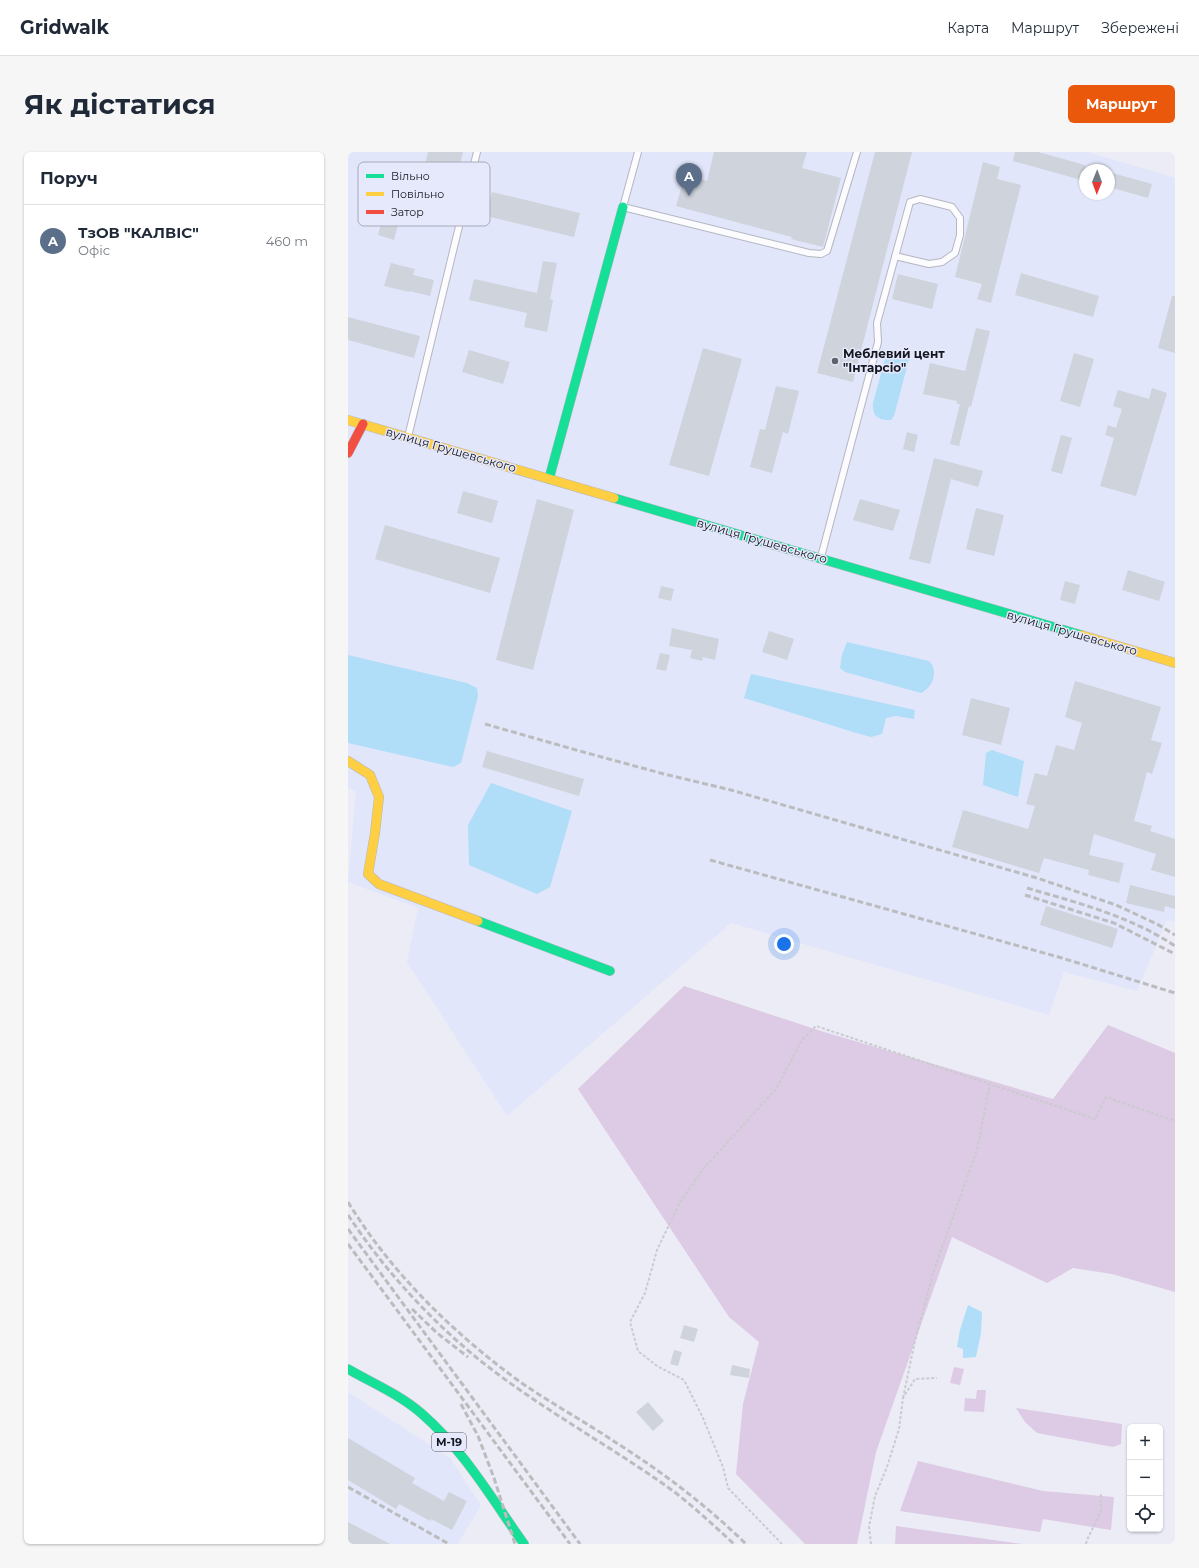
<!DOCTYPE html>
<html lang="uk">
<meta charset="utf-8">
<style>
:root{--surface:#fff;--page:#f6f6f7;--text:#1f2937;--muted:#747a83;--line:#e0e1e3;--accent:#ea580c}
body{margin:0;font-family:Montserrat,sans-serif;background:var(--page);color:var(--text)}
.controls{position:absolute;right:12px;bottom:12px;display:grid;overflow:hidden;border-radius:6px;box-shadow:0 1px 3px #0004}
.controls button{width:36px;height:36px;display:grid;place-items:center;padding:0;border:0;border-bottom:1px solid var(--line);background:var(--surface);color:var(--text);font:20px sans-serif}
.compass{position:absolute;left:731px;top:12px;width:36px;height:36px;border-radius:50%;background:var(--surface);box-shadow:0 1px 3px #0004;rotate:181deg}
.you{position:absolute;left:436px;top:792px;width:14px;height:14px;margin:-10px;border:3px solid #fff;border-radius:50%;background:#1a73e8;box-shadow:0 0 0 6px #1a73e833}
.badge{display:grid;place-items:center;width:26px;height:26px;border-radius:50%;background:var(--accent);color:#fff;font-size:13px;font-weight:700}
.pin{position:absolute;translate:-50% -33px;filter:drop-shadow(0 1px 2px #0008)}
.pin::after{content:'';position:absolute;top:21px;width:14px;height:12px;background:inherit;clip-path:polygon(0 0,100% 0,50% 100%)}
.list{margin:0;padding:0;list-style:none}
h2{display:flex;justify-content:space-between;align-items:center;height:52px;margin:0;padding:0 16px;font-size:17px}
h2 small{font-size:13px;font-weight:400;color:var(--muted)}
.list li{display:grid;grid-template-columns:26px 1fr auto;gap:12px;align-items:center;box-sizing:border-box;height:72px;padding:0 16px;border-top:1px solid var(--line)}
.list b{display:block;font-size:15px;white-space:nowrap}
.list p{margin:0;font-size:13px;white-space:nowrap;color:var(--muted)}
.list em{font-size:13px;font-style:normal;color:var(--muted)}
.icon{flex:none;width:22px;height:22px;fill:none;stroke:currentColor;stroke-width:2;stroke-linecap:round;stroke-linejoin:round}
.map{position:relative;flex:none;width:827px;height:1392px;overflow:hidden;border-radius:6px}
header{display:flex;align-items:center;gap:24px;box-sizing:border-box;height:56px;padding:0 20px;background:var(--surface);border-bottom:1px solid var(--line)}
header strong{font-size:19px}
nav{display:flex;gap:22px;margin-inline-start:auto;font-size:14px}
.intro{display:flex;align-items:center;justify-content:space-between;box-sizing:border-box;height:96px;padding:0 24px}
h1{margin:0;font-size:28px}
.button{padding:10px 18px;border-radius:6px;background:var(--accent);color:#fff;font-size:14px;font-weight:700}
main{display:flex;gap:24px;padding:0 24px}
aside{flex:1;background:var(--surface);border-radius:6px;box-shadow:0 1px 3px #0004}
.map>svg:first-child{display:block}
</style>
<header>
<strong>Gridwalk</strong>
<nav><a>Карта</a><a>Маршрут</a><a>Збережені</a></nav>
</header>
<div class="intro"><h1>Як дістатися</h1><a class="button">Маршрут</a></div>
<main>
<aside>
<h2>Поруч<small></small></h2>
<ul class="list">
<li><span class="badge" style="background:#5c6f8a">A</span><div><b>ТзОВ &quot;КАЛВІС&quot;</b><p>Офіс</p></div><em>460 m</em></li>
</ul>
</aside>
<div class="map">
<svg width="827" height="1392" viewBox="0 0 827 1392">
<rect width="100%" height="100%" fill="#ebecf6"/>
<!-- built -->
<g fill="#e2e6fa" fill-rule="evenodd">
<path d="M0 0H740L827 26V770L819 768 789 839 716 820 701 863 383 771 159 964 59 810 70 756 0 730 8 639 0 636ZM737 18H761V42H737Z"/>
<path d="M0 1240 102 1306 133 1353 110 1392H0Z"/>
</g>
<!-- green -->
<g fill="#ddcae4">
<path d="M336 834 476 880 705 947 760 873 827 901V1140L764 1122 725 1116 699 1131 604 1085 528 1300 509 1392H457L388 1322 395 1252 411 1190 381 1165 230 937Z"/>
<path d="M606 1215 616 1217 612 1233 602 1231Z"/>
<path d="M629 1238H638L636 1260 616 1259 617 1246 628 1247Z"/>
<path d="M668 1256 774 1272 773 1292 765 1295 689 1281 677 1270Z"/>
<path d="M570 1309 695 1339 766 1345 763 1378 695 1367 692 1380 552 1359Z"/>
<path d="M548 1374 674 1392H547Z"/>
</g>
<!-- water -->
<g fill="#b0ddf7">
<path d="M544 198 559 203 561 207 546 264 543 268C530 269 524 264 525 251L539 200Z"/>
<path d="M499 490 581 509C591 519 585 535 573 541L497 520 492 516 494 503Z"/>
<path d="M0 503 119 531 129 536 130 544 113 611 105 615 0 591Z"/>
<path d="M403 522 567 558 566 567 548 564 538 566 534 582 523 585 505 580 396 546Z"/>
<path d="M644 598 676 609 670 645 635 633 638 601Z"/>
<path d="M143 631 224 659 202 735 189 742 121 713 120 673Z"/>
<path d="M620 1153 634 1160 633 1181 628 1205 615 1206V1197L609 1195 612 1178Z"/>
</g>
<!-- building -->
<g fill="#cfd3dc">
<path d="M80 0H115L103 49 70 41Z"/>
<path d="M366 0H459L454 16 493 26 475 95 443 87 444 85 328 54 337 23 359 29Z"/>
<path d="M527 0H564L505 230 469 221Z"/>
<path d="M667 0H690L737 13V29L665 9Z"/>
<path d="M635 10 652 15 649 27 673 33 643 151 629 147 634 132 607 125Z"/>
<path d="M761 20 804 32 800 46 761 35Z"/>
<path d="M144 40 232 61 226 85 138 64Z"/>
<path d="M38 53 54 57 46 88 30 83Z"/>
<path d="M195 109 209 111 202 147 205 148 199 180 176 175 179 161 121 148 126 127 189 141Z"/>
<path d="M43 111 67 117 65 123 86 128 82 144 61 139V140L36 134Z"/>
<path d="M673 121 751 144 745 165 667 143Z"/>
<path d="M550 122 590 132 584 157 544 147Z"/>
<path d="M824 144H827V201L810 196Z"/>
<path d="M0 165 72 184 66 206 0 188Z"/>
<path d="M628 176 642 179 623 255 621 254 611 294 602 292 612 252H609V249L575 242 582 211 617 219Z"/>
<path d="M355 196 394 207 361 324 321 313Z"/>
<path d="M121 198 162 210 155 232 114 220Z"/>
<path d="M726 201 746 207 732 255 712 249Z"/>
<path d="M428 234 451 239 440 282 435 280 424 321 402 315 412 277 417 278Z"/>
<path d="M804 236 819 241 788 344 752 334 766 286 757 283 760 273 768 276 774 257 765 254 770 238 801 247Z"/>
<path d="M559 280 570 283 566 300 555 297Z"/>
<path d="M713 283 724 286 714 322 703 319Z"/>
<path d="M586 306 635 319 630 335 603 327 582 412 561 407Z"/>
<path d="M115 339 150 349 144 371 109 361Z"/>
<path d="M189 347 226 358 185 518 148 508Z"/>
<path d="M512 347 552 358 545 379 505 368Z"/>
<path d="M628 356 656 363 646 404 618 397Z"/>
<path d="M37 373 152 406 142 441 27 407Z"/>
<path d="M780 418 817 430 811 449 774 438Z"/>
<path d="M717 429 732 433 727 452 712 448Z"/>
<path d="M313 434 326 437 323 449 310 446Z"/>
<path d="M324 476 371 487 367 508 355 505 354 509 342 506 344 498 321 494Z"/>
<path d="M421 479 446 487 439 508 414 500Z"/>
<path d="M312 501 322 503 318 519 308 517Z"/>
<path d="M727 529 813 555 803 588 814 591 804 622 799 620 786 669 804 674 802 679 827 687V725L803 718 808 702 746 682 741 703 776 711 771 731 740 723 741 718 696 706 691 721 604 695 615 658 680 677 687 654 678 652 687 621 699 624 708 593 726 598 734 571 717 565Z"/>
<path d="M623 546 662 556 653 593 614 583Z"/>
<path d="M139 599 236 627 231 644 134 615Z"/>
<path d="M782 733 827 744V757L817 754 816 760 778 751Z"/>
<path d="M698 754 770 777 764 796 692 773Z"/>
<path d="M336 1173 350 1177 346 1190 332 1186Z"/>
<path d="M326 1198 334 1200 330 1214 322 1212Z"/>
<path d="M384 1213 402 1217 401 1226 382 1223Z"/>
<path d="M300 1250 316 1269 305 1279 288 1260Z"/>
<path d="M0 1286 67 1326 64 1331 96 1349 101 1340 119 1349 104 1378 83 1367 82 1369 51 1352 48 1357 0 1328Z"/>
<path d="M0 1370 42 1392H0Z"/>
</g>
<g fill="none" stroke-linecap="round" stroke-linejoin="round">
<defs>
<g id="lane">
<path d="M290 0 275 55 461 101 473 102 479 99 509 0"/>
<path d="M60 285 129 0"/>
<path d="M473 405 530 190 529 171 562 50 572 47 604 55 612 66V83L607 101 594 110 581 112 547 104"/>
</g>
<g id="fast">
<path d="M201 327 275 55"/>
<path d="M266 346 733 483"/>
<path d="M130 769 262 819"/>
<path d="M0 1217C24 1231 51 1242 73 1261 115 1297 144 1347 176 1392"/>
</g>
<g id="slow">
<path d="M0 268 266 346"/>
<path d="M733 483 827 511"/>
<path d="M0 609 22 623 31 645 27 681 20 722 31 732 130 769"/>
</g>
<path id="jam" d="M0 301 15 272"/>
</defs>
<!-- lane casing -->
<use href="#lane" stroke="#b5b6c0" stroke-width="8"/>
<!-- fast casing -->
<use href="#fast" stroke="#b5b6c0" stroke-width="10"/>
<!-- slow casing -->
<use href="#slow" stroke="#b5b6c0" stroke-width="10"/>
<!-- jam casing -->
<use href="#jam" stroke="#b5b6c0" stroke-width="10"/>
<!-- path -->
<g stroke="#cacbcf" stroke-width="2" stroke-dasharray="3 2" stroke-linecap="butt">
<path d="M555 1246 567 1189 586 1118 629 998 642 932"/>
<path d="M434 1392 380 1336 375 1315 355 1266 336 1228 309 1214 290 1199 282 1170 297 1141 309 1098 332 1050 356 1016 428 937 454 888 468 874 747 967 758 945 827 969"/>
<path d="M523 1392 521 1375 527 1344 539 1315 551 1277 555 1246 567 1227 589 1226"/>
<path d="M738 1392 739 1388 753 1359V1342"/>
</g>
<!-- lane -->
<use href="#lane" stroke="#fcfcfe" stroke-width="6"/>
<!-- fast -->
<use href="#fast" stroke="#16e098" stroke-width="9"/>
<!-- slow -->
<use href="#slow" stroke="#ffcf43" stroke-width="9"/>
<!-- jam -->
<use href="#jam" stroke="#f24e42" stroke-width="9"/>
<!-- rail -->
<g stroke="#bbbcbe" stroke-width="3" stroke-dasharray="6 3" stroke-linecap="butt">
<path d="M137 572 228 598 316 622 383 638 689 726 768 753 809 772 827 783"/>
<path d="M362 708 714 806 827 841"/>
<path d="M679 736C730 751 782 764 827 794"/>
<path d="M677 743 766 771 827 802"/>
<path d="M0 1050C44 1122 107 1183 175 1232 206 1253 239 1271 270 1292 316 1321 359 1354 398 1392"/>
<path d="M0 1063C37 1119 82 1168 134 1210 191 1255 255 1290 314 1331 340 1349 363 1371 386 1392"/>
<path d="M0 1077 232 1392"/>
<path d="M0 1092 222 1392"/>
<path d="M64 1157 89 1181 120 1205"/>
<path d="M113 1252 130 1284 146 1326 167 1392"/>
<path d="M0 1335 101 1392"/>
</g>
</g>
<!-- markers -->
<circle fill="#5f616b" stroke="#e6e9fb" stroke-width="1.5" cx="487" cy="209" r="4"/>
<g text-anchor="middle" stroke-width="3" stroke-linejoin="round" paint-order="stroke">
<!-- shield labels -->
<rect fill="#e6e9fb" stroke="#535562" stroke-width="1" x="84" y="1281" width="34" height="18" rx="3"/>
<g font-size="11" font-weight="bold" fill="#141620">
<text x="101" y="1294">М-19</text>
</g>
<!-- poi labels -->
<g font-size="12" font-weight="bold" fill="#141620" stroke="#e6e9fb" text-anchor="start">
<text x="495" y="206">Меблевий цент<tspan x="495" dy="14">"Інтарсіо"</tspan></text>
</g>
<!-- street labels -->
<g font-size="12" fill="#141620" stroke="#e6e9fb">
<text transform="translate(103 298) rotate(16)" y="4">вулиця Грушевського</text>
<text transform="translate(414 389) rotate(16)" y="4">вулиця Грушевського</text>
<text transform="translate(724 481) rotate(16)" y="4">вулиця Грушевського</text>
</g>
</g>
<!-- legend -->
<rect x="10" y="10" width="132" height="64" rx="6" fill="#e6e9fb" stroke="#a7aab9" stroke-width="1"/>
<rect x="18" y="22" width="18" height="4" fill="#16e098"/>
<rect x="18" y="40" width="18" height="4" fill="#ffcf43"/>
<rect x="18" y="58" width="18" height="4" fill="#f24e42"/>
<g font-size="11" fill="#141620">
<text x="43" y="28">Вільно</text>
<text x="43" y="46">Повільно</text>
<text x="43" y="64">Затор</text>
</g>
</svg>
<div class="controls">
<button>+</button>
<button>−</button>
<button><svg class="icon" aria-label="locate" viewBox="0 0 24 24"><circle cx="12" cy="12" r="6"/><path d="M12 2v4M12 18v4M2 12h4M18 12h4"/></svg></button>
</div>
<svg class="compass" viewBox="-18 -18 36 36"><path d="M0-13l5 13h-10z" fill="#e53935"/><path d="M0 13l5-13h-10z" fill="#747a83"/></svg>
<div class="you"></div>
<div class="pin badge" style="left:341px;top:44px;background:#5c6f8a">A</div>
</div>
</main>
